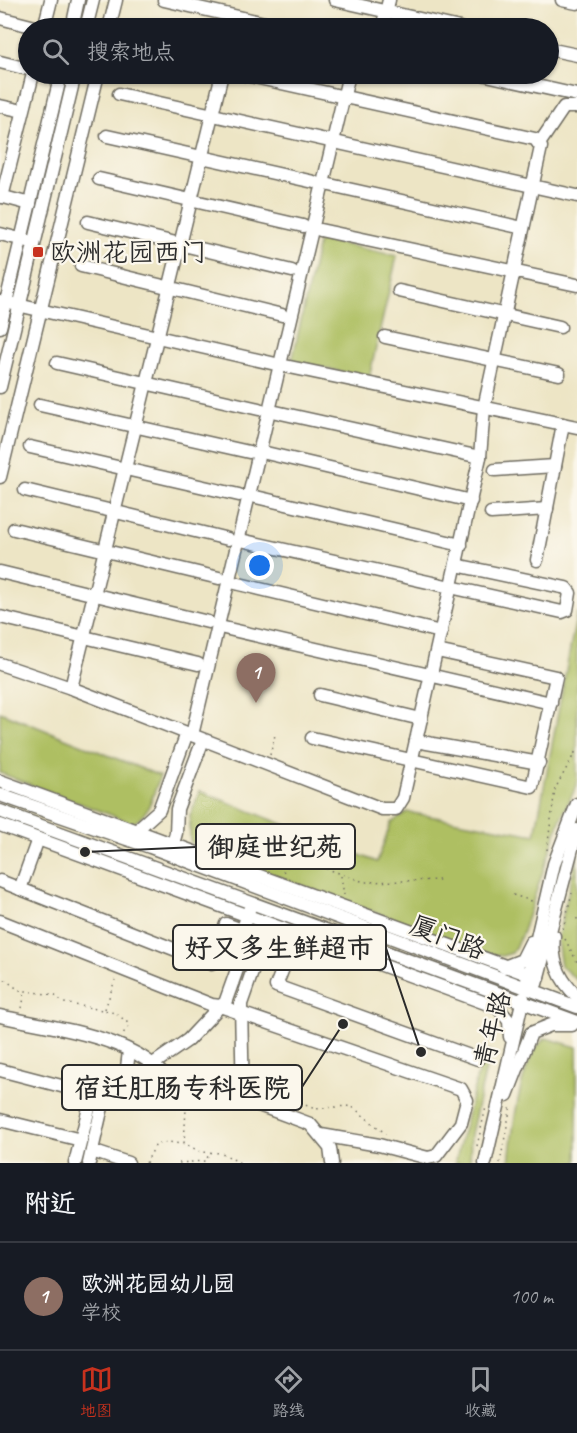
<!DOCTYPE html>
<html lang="zh">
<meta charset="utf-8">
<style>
:root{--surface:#171b24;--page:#242831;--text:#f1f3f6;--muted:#9ea1a6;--line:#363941;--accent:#c8321e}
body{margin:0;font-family:Caveat,"LXGW WenKai TC",sans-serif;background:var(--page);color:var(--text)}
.you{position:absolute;left:260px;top:566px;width:21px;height:21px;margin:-15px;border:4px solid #fff;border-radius:50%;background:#1a73e8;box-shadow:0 0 0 9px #1a73e833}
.badge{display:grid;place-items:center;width:39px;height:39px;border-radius:50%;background:var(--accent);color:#fff;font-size:20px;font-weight:700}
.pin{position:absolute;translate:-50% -50px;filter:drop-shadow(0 2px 3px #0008)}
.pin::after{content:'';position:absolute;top:32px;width:21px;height:18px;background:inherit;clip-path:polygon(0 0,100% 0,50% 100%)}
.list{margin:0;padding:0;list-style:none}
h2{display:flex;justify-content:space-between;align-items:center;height:78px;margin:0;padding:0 24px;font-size:26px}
h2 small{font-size:20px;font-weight:400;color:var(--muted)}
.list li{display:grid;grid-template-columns:39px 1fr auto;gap:18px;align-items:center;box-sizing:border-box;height:108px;padding:0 24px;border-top:2px solid var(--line)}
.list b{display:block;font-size:22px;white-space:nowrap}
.list p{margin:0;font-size:20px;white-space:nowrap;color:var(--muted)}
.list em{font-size:20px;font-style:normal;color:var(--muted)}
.icon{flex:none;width:33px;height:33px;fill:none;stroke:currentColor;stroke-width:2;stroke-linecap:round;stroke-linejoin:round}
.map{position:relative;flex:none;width:577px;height:1163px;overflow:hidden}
.search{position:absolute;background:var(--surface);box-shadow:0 2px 4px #0004;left:18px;right:18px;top:18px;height:66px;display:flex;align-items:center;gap:15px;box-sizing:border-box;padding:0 21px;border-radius:33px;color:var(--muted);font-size:22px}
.sheet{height:186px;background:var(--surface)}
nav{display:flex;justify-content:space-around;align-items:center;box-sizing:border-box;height:84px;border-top:2px solid var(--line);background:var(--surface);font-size:16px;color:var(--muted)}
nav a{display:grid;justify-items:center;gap:3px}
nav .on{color:var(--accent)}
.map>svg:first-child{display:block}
</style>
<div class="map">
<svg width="577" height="1163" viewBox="0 0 577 1163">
<rect width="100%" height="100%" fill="#fbf7ec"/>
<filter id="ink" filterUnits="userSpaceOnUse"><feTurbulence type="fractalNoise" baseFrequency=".0167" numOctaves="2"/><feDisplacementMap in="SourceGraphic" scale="12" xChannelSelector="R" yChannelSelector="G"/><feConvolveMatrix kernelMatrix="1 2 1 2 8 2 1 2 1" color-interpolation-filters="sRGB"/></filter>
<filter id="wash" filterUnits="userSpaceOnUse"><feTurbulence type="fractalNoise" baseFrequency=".008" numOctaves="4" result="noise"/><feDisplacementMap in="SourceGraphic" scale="24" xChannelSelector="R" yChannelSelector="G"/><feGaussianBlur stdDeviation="1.35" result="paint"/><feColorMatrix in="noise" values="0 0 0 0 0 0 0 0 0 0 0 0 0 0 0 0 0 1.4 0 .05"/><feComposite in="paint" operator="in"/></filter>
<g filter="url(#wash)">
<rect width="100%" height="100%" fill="#ede5c5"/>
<!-- green -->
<g fill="#aebf62" stroke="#6c7546" stroke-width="1.5">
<path d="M319 239 397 256 369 378 292 361Z"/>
<path d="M577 612V785L561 818 522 934 512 953 502 956 485 953 194 846 190 840V816L200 791 377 862 391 823 407 812 535 835Z"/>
<path d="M0 712 160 776C154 791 149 818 132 823L0 773Z"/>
<path d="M577 855V980L561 966 557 940Z"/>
<path d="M546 1038 577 1047V1163H509C512 1134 520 1054 546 1038Z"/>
<path d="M490 1051 471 1134 470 1163H455L483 1053Z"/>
</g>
</g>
<g filter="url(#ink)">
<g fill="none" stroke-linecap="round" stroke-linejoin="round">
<defs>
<g id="minor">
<path d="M164 0 286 28"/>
<path d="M335 0 460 28"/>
<path d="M562 0 577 3"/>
<path d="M0 18 39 28"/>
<path d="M44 28 51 0"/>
<path d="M72 28 78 0"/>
<path d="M86 28 93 0"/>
<path d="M109 28 116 0"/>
<path d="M382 28 389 0"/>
<path d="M548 49 577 55"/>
<path d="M0 62 28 69"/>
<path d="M222 74 71 688 382 809H396L403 798 480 457 484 408 541 147 535 139 241 74"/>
<path d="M482 74 577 95"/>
<path d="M119 94 577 196"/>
<path d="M0 106 23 111"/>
<path d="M107 136 314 182"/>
<path d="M539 144 564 107H577"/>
<path d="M99 179 303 226"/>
<path d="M330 185 523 228"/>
<path d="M0 196 30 204"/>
<path d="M2 197 33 74"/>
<path d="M88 222 292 271"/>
<path d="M320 230 577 285"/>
<path d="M0 234 28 241"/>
<path d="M81 266 282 315"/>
<path d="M399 291 560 327"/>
<path d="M0 301 280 365 577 427"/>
<path d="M0 327 61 74"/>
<path d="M385 337 559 374"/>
<path d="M57 363 259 409"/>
<path d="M0 387 75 74"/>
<path d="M40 405 249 452"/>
<path d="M276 412 480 457"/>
<path d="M30 447 239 495"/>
<path d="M266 453 471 501"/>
<path d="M495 470 555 466"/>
<path d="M0 477 98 74"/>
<path d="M25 490 228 539"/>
<path d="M256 497 461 545"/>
<path d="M491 513 547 509"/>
<path d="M14 529 219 578"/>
<path d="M245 541 562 612 567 610 570 593 566 588 456 565"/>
<path d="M537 560 563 424"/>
<path d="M0 572 208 622"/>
<path d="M235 583 441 632"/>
<path d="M0 617 198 664"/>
<path d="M224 628 551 703"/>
<path d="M0 664 71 688"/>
<path d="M320 695 421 719"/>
<path d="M192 735 349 74"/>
<path d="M312 738 532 787 556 677 437 651"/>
<path d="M416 741 539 763"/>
<path d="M0 781 538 978"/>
<path d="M0 795 150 847 577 1007"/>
<path d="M0 811 577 1022"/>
<path d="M0 825 499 1008"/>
<path d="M135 838 141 826 159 810 187 733"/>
<path d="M171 851 176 833 177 809 203 740"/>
<path d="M0 881 212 964 226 924 242 930"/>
<path d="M20 889 38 839"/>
<path d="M0 921 212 1005 220 1006 225 1003 244 950 240 938 249 910"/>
<path d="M554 936C551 959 559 980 577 996"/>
<path d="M270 940 291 948 276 986 478 1059"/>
<path d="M504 967 522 960 531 942"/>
<path d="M527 981 554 864 577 804"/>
<path d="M536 984 577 830"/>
<path d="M494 1003 509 1021 510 1037"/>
<path d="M0 1016C50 1028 153 1037 173 1092L191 1100 248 1101 310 1124 330 1148 332 1163"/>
<path d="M153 1064 188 1040 220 1006 461 1089 467 1100 461 1123 436 1156 428 1158 379 1145 321 1135"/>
<path d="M0 1070 88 1093 91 1100 75 1163"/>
<path d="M507 1095 531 1033 551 1025H572"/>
<path d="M243 1101 241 1004 258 955 267 946 272 933"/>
<path d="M0 1120 81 1140"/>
<path d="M92 1151 128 1163"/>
<path d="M89 1163 105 1094 127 1068 129 1051"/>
<path d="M485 1163 523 998"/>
</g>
</defs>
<!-- minor casing -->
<use href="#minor" stroke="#6f6c61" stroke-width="15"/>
<!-- path -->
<g stroke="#6f6c61" stroke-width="1.5" stroke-dasharray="1.5 4.5" stroke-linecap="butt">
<path d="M270 755 275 735"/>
<path d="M199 842 236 839 254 843 364 882 440 880"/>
<path d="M547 850 555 789 577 749"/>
<path d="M283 872 293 859"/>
<path d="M341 876 344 895"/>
<path d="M513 895 535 902"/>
<path d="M577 918V921"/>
<path d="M563 929 572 893"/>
<path d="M565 939 577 962"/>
<path d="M0 976 19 990 54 995 64 1003 108 1011 117 1014 128 1023V1027L122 1035"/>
<path d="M22 1008 25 992"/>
<path d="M105 1009 115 980"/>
<path d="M271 1097 298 1102 315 1109 347 1106 354 1108 386 1134"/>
<path d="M184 1143 186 1109"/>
<path d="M477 1146 486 1107"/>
<path d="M146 1163 156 1144 169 1142 187 1145 201 1152 222 1153 240 1163"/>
<path d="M179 1163 205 1161 211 1152"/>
<path d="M500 1163 511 1105"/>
</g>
<!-- minor -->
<use href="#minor" stroke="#fff" stroke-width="12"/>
</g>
</g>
<!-- markers -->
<rect fill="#c8321e" stroke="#fbf7ec" stroke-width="2" x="32" y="246" width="12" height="12" rx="3"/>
<g text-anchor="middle" stroke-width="4.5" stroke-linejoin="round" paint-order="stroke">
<!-- poi labels -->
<g font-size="26" fill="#2b2b2b" stroke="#fbf7ec" text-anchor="start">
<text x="50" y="261">欧洲花园西门</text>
</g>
<!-- street labels -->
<g font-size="26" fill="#2b2b2b" stroke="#fbf7ec">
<text transform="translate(448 937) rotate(21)" y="9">厦门路</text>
<text transform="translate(492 1029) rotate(-76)" y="9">青年路</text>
</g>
</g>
<!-- callouts -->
<path fill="none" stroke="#2b2b2b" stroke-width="2" d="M85 852L196 847M421 1052L386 948M343 1024L302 1087"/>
<g fill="#2b2b2b" stroke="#fbf7ec" stroke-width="2">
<circle cx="85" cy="852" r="6"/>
<circle cx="421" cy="1052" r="6"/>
<circle cx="343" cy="1024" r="6"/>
</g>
<g fill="#fbf7ec" stroke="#2b2b2b" stroke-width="2">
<rect x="196" y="824" width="159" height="45" rx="6"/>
<rect x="173" y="925" width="213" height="45" rx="6"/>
<rect x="62" y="1065" width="240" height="45" rx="6"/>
</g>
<g font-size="27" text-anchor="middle" font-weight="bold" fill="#2b2b2b">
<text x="275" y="856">御庭世纪苑</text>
<text x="279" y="957">好又多生鲜超市</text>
<text x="182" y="1097">宿迁肛肠专科医院</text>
</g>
</svg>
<div class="you"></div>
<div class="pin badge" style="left:256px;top:703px;background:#8d6e63">1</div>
<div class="search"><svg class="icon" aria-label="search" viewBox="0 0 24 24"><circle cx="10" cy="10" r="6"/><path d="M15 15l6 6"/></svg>搜索地点</div>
</div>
<section class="sheet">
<h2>附近<small></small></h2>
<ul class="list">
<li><span class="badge" style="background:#8d6e63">1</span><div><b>欧洲花园幼儿园</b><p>学校</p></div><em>100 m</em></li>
</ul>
</section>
<nav>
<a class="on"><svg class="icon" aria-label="map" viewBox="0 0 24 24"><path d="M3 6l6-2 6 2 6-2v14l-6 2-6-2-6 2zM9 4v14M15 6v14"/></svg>地图</a>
<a><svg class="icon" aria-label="directions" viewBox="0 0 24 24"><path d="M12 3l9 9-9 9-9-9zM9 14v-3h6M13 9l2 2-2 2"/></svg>路线</a>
<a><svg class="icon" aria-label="saved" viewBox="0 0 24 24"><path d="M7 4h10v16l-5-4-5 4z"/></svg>收藏</a>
</nav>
